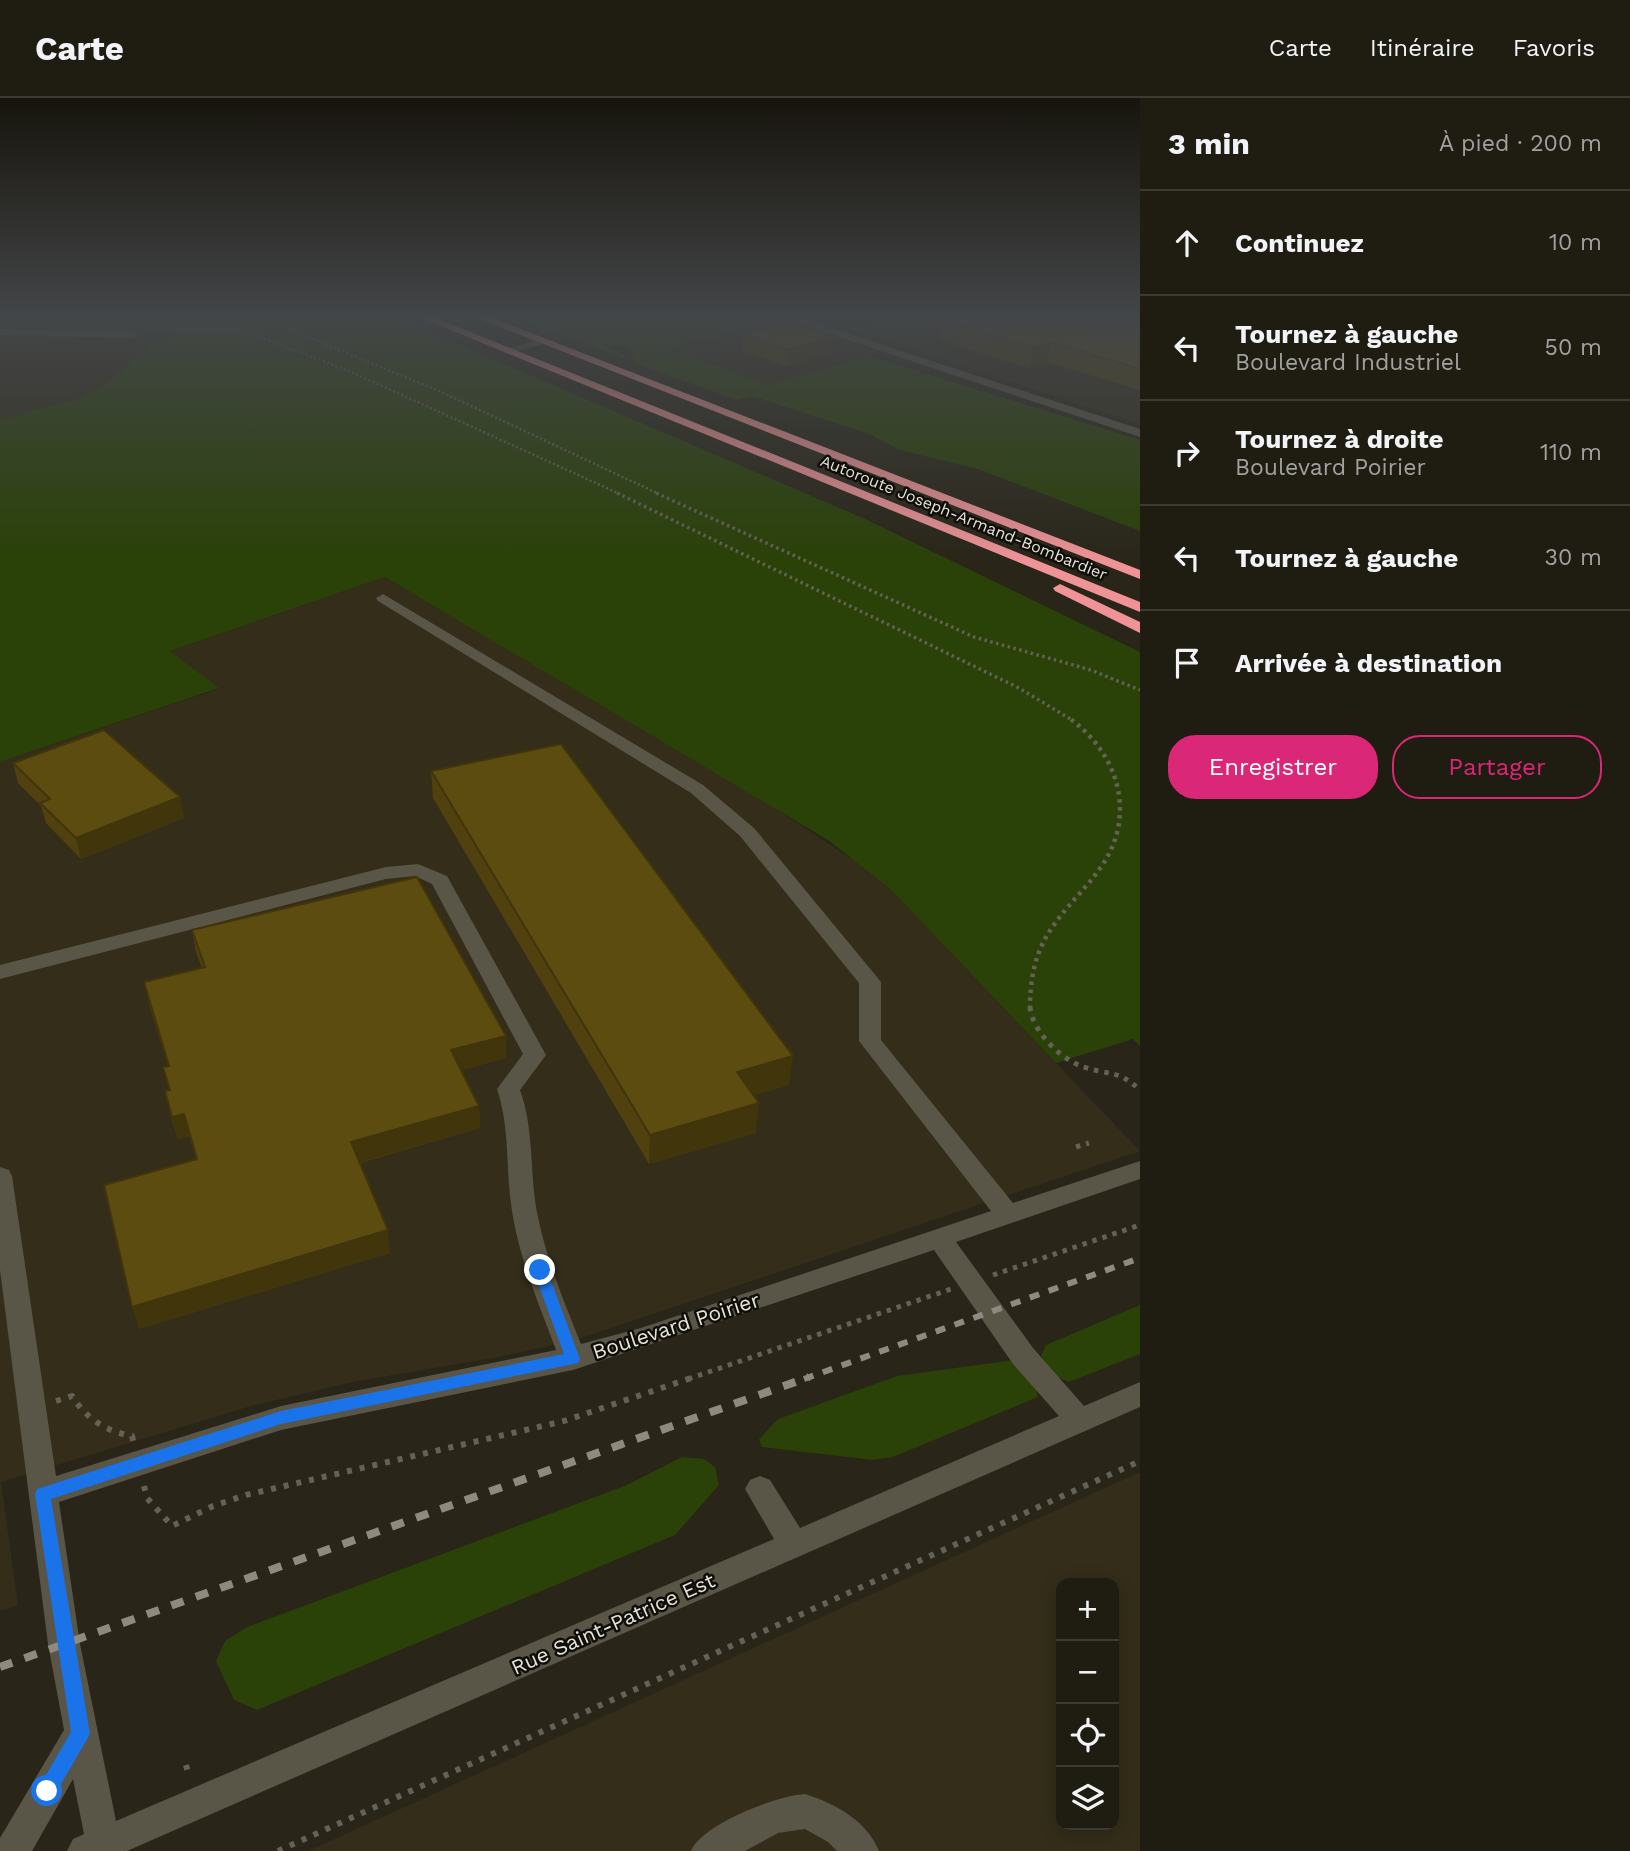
<!DOCTYPE html>
<html lang="fr">
<meta charset="utf-8">
<style>
:root{--surface:#1f1c12;--page:#27251b;--text:#f1f3f6;--muted:#a1a19f;--line:#3c3a32;--accent:#db2777}
body{margin:0;font-family:"Work Sans",sans-serif;background:var(--page);color:var(--text)}
.controls{position:absolute;right:21px;bottom:21px;display:grid;overflow:hidden;border-radius:14px;box-shadow:0 4px 18px #0003}
.controls button{width:63px;height:63px;display:grid;place-items:center;padding:0;border:0;border-bottom:2px solid var(--line);background:var(--surface);color:var(--text);font:35px sans-serif}
.stop{position:absolute;width:21px;height:21px;margin:-16px;border:5px solid #1a73e8;border-radius:50%;background:#fff}
.stop.end{background:#1a73e8;border-color:#fff;box-shadow:0 2px 7px #0008}
.list{margin:0;padding:0;list-style:none}
h2{display:flex;justify-content:space-between;align-items:center;height:91px;margin:0;padding:0 28px;font-size:30px}
h2 small{font-size:23px;font-weight:400;color:var(--muted)}
.list li{display:grid;grid-template-columns:46px 1fr auto;gap:21px;align-items:center;box-sizing:border-box;height:105px;padding:0 28px;border-top:2px solid var(--line)}
.list b{display:block;font-size:26px;white-space:nowrap}
.list p{margin:0;font-size:23px;white-space:nowrap;color:var(--muted)}
.list em{font-size:23px;font-style:normal;color:var(--muted)}
.actions{display:flex;gap:14px;padding:21px 28px}
.actions a{flex:1;padding:16px 0;border:2px solid var(--accent);border-radius:28px;text-align:center;font-size:24px;color:var(--accent)}
.actions .main{background:var(--accent);color:#fff}
.icon{flex:none;width:38px;height:38px;fill:none;stroke:currentColor;stroke-width:2;stroke-linecap:round;stroke-linejoin:round}
.map{position:relative;flex:none;width:1140px;height:1753px;overflow:hidden}
header{display:flex;align-items:center;gap:42px;box-sizing:border-box;height:98px;padding:0 35px;background:var(--surface);border-bottom:2px solid var(--line)}
header strong{font-size:33px}
nav{display:flex;gap:38px;margin-inline-start:auto;font-size:24px}
main{display:flex}
aside{flex:1;background:var(--surface)}
.map>svg:first-child{display:block}
</style>
<header>
<strong>Carte</strong>
<nav><a>Carte</a><a>Itinéraire</a><a>Favoris</a></nav>
</header>
<main>
<div class="map">
<svg width="1140" height="1753" viewBox="0 0 1140 1753">
<rect width="100%" height="100%" fill="#292518"/>
<!-- built -->
<g fill="#332d1a" fill-rule="evenodd">
<path d="M890 219H1140V326L849 231Z"/>
<path d="M778 221 880 254 767 287 669 249Z"/>
<path d="M0 230 46 232 167 233 100 290 80 300 0 322Z"/>
<path d="M385 479 745 690 859 766 890 791 1140 1053 575 1242 504 1258 353 1284 251 1308 1 1384 18 1507 0 1513V664L218 591 170 553Z"/>
<path d="M1140 1374V1753H308ZM1061 1485H1114V1727H1061Z"/>
</g>
<!-- green -->
<g fill="#2a4107">
<path d="M0 219H394L863 420 1140 554V948L1133 941 1056 965 890 791 828 742 385 479 170 553 219 590 0 664V322L80 300 100 290 167 234 0 230Z"/>
<path d="M520 219H774L778 221 670 250 767 287 868 258 1140 342V433L978 371 900 352 867 335 752 298 737 302 642 268 636 265 627 247 606 248 627 259 624 260 528 225Z"/>
<path d="M1140 1207V1256L1069 1284 1053 1277 1041 1258 1046 1247Z"/>
<path d="M1014 1262 1035 1286 1038 1299 893 1359 873 1362 762 1349 759 1341 778 1321 897 1278Z"/>
<path d="M682 1359 704 1361 715 1369 719 1387 675 1437 257 1612 234 1602 216 1563 225 1543 247 1529 627 1387Z"/>
</g>
<g fill="none" stroke-linecap="round" stroke-linejoin="round">
<!-- path-far4 -->
<g stroke="#646155" stroke-width="2.5" stroke-dasharray="2 2.5" stroke-linecap="butt">
<path d="M245 219 276 226 437 292 659 396"/>
<path d="M144 229 241 232 349 273 620 396"/>
</g>
<!-- path-far3 -->
<g stroke="#646155" stroke-width="3.5" stroke-dasharray="2.5 3.5" stroke-linecap="butt">
<path d="M617 395 1019 590 1072 622"/>
<path d="M656 395 974 539 1091 572 1140 592"/>
</g>
<!-- path-far2 -->
<path stroke="#646155" stroke-width="4.5" stroke-dasharray="3.5 4.5" stroke-linecap="butt" d="M1030 911C1030 887 1033 864 1044 843 1059 814 1085 793 1103 766 1137 714 1117 654 1069 620"/>
<!-- path-far1 -->
<g stroke="#646155" stroke-width="5" stroke-dasharray="4.5 6" stroke-linecap="butt">
<path d="M1030 909C1032 933 1061 962 1084 969 1110 978 1117 971 1140 992"/>
<path d="M1076 1049 1089 1045"/>
<path d="M993 1177 1140 1127"/>
<path d="M688 1281 951 1191"/>
</g>
<!-- path -->
<g stroke="#646155" stroke-width="6" stroke-dasharray="5 8" stroke-linecap="butt">
<path d="M56 1303 72 1298C87 1321 105 1333 132 1338L134 1346"/>
<path d="M144 1388 147 1400 172 1428 213 1408 246 1397 564 1323 694 1279"/>
<path d="M186 1667 189 1679"/>
<path d="M278 1753 1140 1363"/>
</g>
<!-- minor -->
<g fill="#595547" fill-rule="evenodd">
<path d="M797 219 1140 331V339L794 224Z"/>
<path d="M0 231 133 234 138 237 133 240 0 237Z"/>
<path d="M543 240 547 241V245L507 256 502 253Z"/>
<path d="M383 496 703 687 754 730 877 879 881 884V942L1013 1105 1140 1063V1081L956 1144 1033 1250 1084 1308 1140 1284V1309L127 1753H67L73 1741 84 1736 73 1681 32 1753H0V1740L64 1632 48 1546 0 1172V1069L9 1072 12 1078 56 1378 281 1308 556 1252C540 1209 521 1165 513 1119 505 1076 511 1033 497 991L523 956 432 786 415 778 386 781 0 881V867L386 769 418 766 447 778 546 957 520 992C535 1033 529 1076 538 1119 547 1163 564 1204 581 1246L641 1230 991 1113 859 943V885L740 738 691 695 378 503 376 500ZM934 1152 1013 1266 1059 1318 800 1430 770 1382 760 1378 750 1382 745 1391 774 1441 116 1723 80 1546 59 1404 281 1332 573 1272Z"/>
<path d="M805 1696C836 1706 866 1722 879 1753H837L828 1744 805 1731 778 1735 745 1753H691C702 1726 776 1698 805 1696Z"/>
</g>
<!-- highway -->
<g fill="#ef9397" fill-rule="evenodd">
<path d="M419 219H433L1140 504V514Z"/>
<path d="M475 219H490L1140 472V481Z"/>
<path d="M1060 486 1140 524V535L1055 493 1053 490Z"/>
</g>
<!-- rail-far1 -->
<path stroke="#8d8b80" stroke-width="6" stroke-dasharray="10 10" stroke-linecap="butt" d="M804 1281 1140 1160"/>
<!-- rail -->
<path stroke="#8d8b80" stroke-width="8" stroke-dasharray="13 13" stroke-linecap="butt" d="M0 1569 809 1279"/>
</g>
<!-- wall -->
<g fill="#50410e">
<path d="M943 222 1140 227V292L1047 264 1030 270 940 242Z"/>
<path d="M743 237 831 254 787 268 742 252Z"/>
<path d="M13 665 184 720 81 761 46 725 41 708 18 685Z"/>
<path d="M431 673 789 987 754 997 756 1035 649 1066 433 700Z"/>
<path d="M192 832 506 960 461 972 479 1008 480 1030 360 1065 390 1155 139 1231 196 1061 189 1038 178 1041 170 1016 165 993 169 992 163 969 168 968 149 906 144 884 202 870 196 854Z"/>
</g>
<!-- shaded-wall -->
<g fill="#41350b">
<path d="M833 239 831 254 787 268 788 252Z"/>
<path d="M1051 244 1047 264 1030 270 1033 250Z"/>
<path d="M180 699 184 720 81 761 76 740Z"/>
<path d="M506 938V960L452 975 451 952Z"/>
<path d="M793 958 789 987 734 1003 737 974Z"/>
<path d="M759 1005 756 1035 649 1066 650 1037Z"/>
<path d="M479 1008 480 1030 354 1066 351 1044Z"/>
<path d="M184 1016 189 1038 178 1041 172 1019Z"/>
<path d="M388 1132 390 1155 139 1231 132 1209Z"/>
</g>
<!-- building -->
<g fill="#5d4c10" stroke="#41350b" stroke-width="2">
<path d="M953 219H1111L1140 227V271L1051 244 1033 250 943 222Z"/>
<path d="M788 224 833 239 788 252 743 237Z"/>
<path d="M104 632 180 699 76 740 40 705 50 701 13 665Z"/>
<path d="M561 646 793 958 737 974 759 1005 650 1037 431 673Z"/>
<path d="M417 779 506 938 451 952 479 1008 351 1044 388 1132 132 1209 104 1087 197 1061 184 1016 172 1019 165 993 170 992 163 969 169 968 144 884 205 869 192 832Z"/>
</g>
<!-- sky -->
<linearGradient id="sky" x2="0" y2="1"><stop stop-color="#17140d"/><stop offset="0.47" stop-color="#434648"/><stop offset="1" stop-color="#434648" stop-opacity="0"/></linearGradient>
<rect width="1140" height="465" fill="url(#sky)"/>
<!-- route -->
<path fill="#1a73e8" d="M540 1166 547 1172 580 1261 578 1265 281 1326 51 1401 90 1636 53 1700 47 1703 40 1700 37 1693 40 1687 71 1634 35 1396 37 1391 281 1313 564 1256 533 1172Z"/>
<g text-anchor="middle" stroke-width="5" stroke-linejoin="round" paint-order="stroke">
<!-- far-street labels -->
<g font-size="16" fill="#e4e2da" stroke="#100e08">
<text transform="translate(964 419) rotate(22)" y="6">Autoroute Joseph-Armand-Bombardier</text>
</g>
<!-- near-street labels -->
<g font-size="21" fill="#e4e2da" stroke="#100e08">
<text transform="translate(676 1228) rotate(-18)" y="7">Boulevard Poirier</text>
<text transform="translate(613 1526) rotate(-24)" y="7">Rue Saint-Patrice Est</text>
</g>
</g>
</svg>
<div class="controls">
<button>+</button>
<button>−</button>
<button><svg class="icon" aria-label="locate" viewBox="0 0 24 24"><circle cx="12" cy="12" r="6"/><path d="M12 2v4M12 18v4M2 12h4M18 12h4"/></svg></button>
<button><svg class="icon" aria-label="layers" viewBox="0 0 24 24"><path d="M12 4l9 5-9 5-9-5zM3 14l9 5 9-5"/></svg></button>
</div>
<div class="stop" style="left:47px;top:1693px"></div>
<div class="stop end" style="left:540px;top:1172px"></div>
</div>
<aside>
<h2>3 min<small>À pied · 200 m</small></h2>
<ul class="list">
<li><svg class="icon" aria-label="ahead" viewBox="0 0 24 24"><path d="M12 20V5M6 11l6-6 6 6"/></svg><div><b>Continuez</b></div><em>10 m</em></li>
<li><svg class="icon" aria-label="left" viewBox="0 0 24 24"><path d="M17 20v-9H6M10 6l-5 5 5 5"/></svg><div><b>Tournez à gauche</b><p>Boulevard Industriel</p></div><em>50 m</em></li>
<li><svg class="icon" aria-label="right" viewBox="0 0 24 24"><path d="M7 20v-9h11M14 6l5 5-5 5"/></svg><div><b>Tournez à droite</b><p>Boulevard Poirier</p></div><em>110 m</em></li>
<li><svg class="icon" aria-label="left" viewBox="0 0 24 24"><path d="M17 20v-9H6M10 6l-5 5 5 5"/></svg><div><b>Tournez à gauche</b></div><em>30 m</em></li>
<li><svg class="icon" aria-label="arrive" viewBox="0 0 24 24"><path d="M6 21V4h12l-3 4 3 4H6"/></svg><div><b>Arrivée à destination</b></div></li>
</ul>
<div class="actions"><a class="main">Enregistrer</a><a>Partager</a></div>
</aside>
</main>
